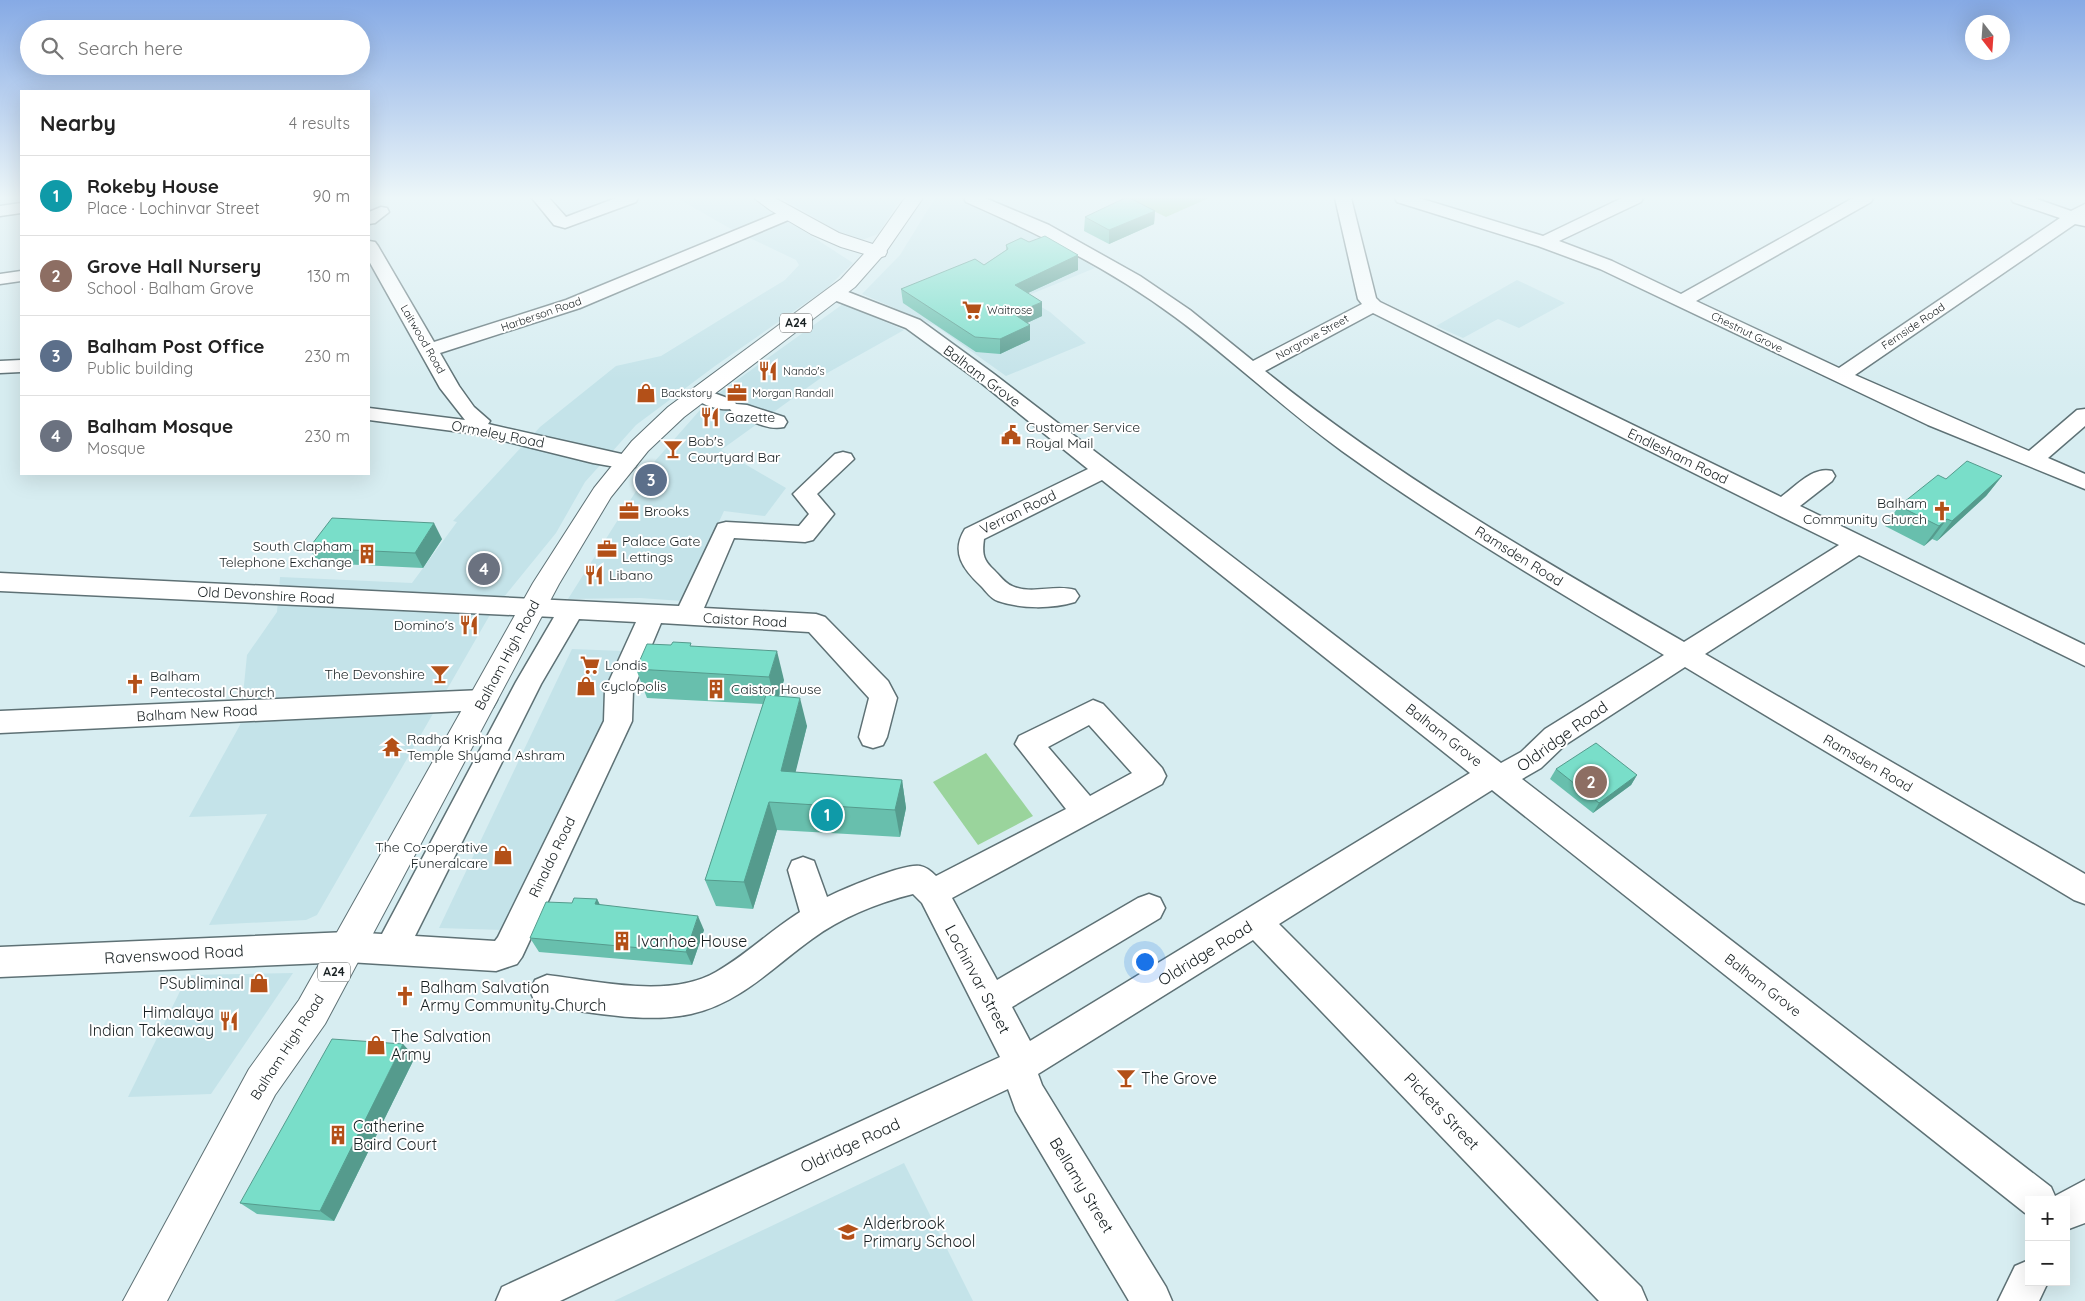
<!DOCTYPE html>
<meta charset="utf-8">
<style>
:root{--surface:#fff;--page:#f2f2f2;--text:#222;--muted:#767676;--line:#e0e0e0;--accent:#b45309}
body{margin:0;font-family:Quicksand,sans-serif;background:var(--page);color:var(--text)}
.controls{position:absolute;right:15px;bottom:15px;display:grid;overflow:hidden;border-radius:0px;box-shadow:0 5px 20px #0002}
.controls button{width:45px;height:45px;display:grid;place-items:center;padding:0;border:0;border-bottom:1px solid var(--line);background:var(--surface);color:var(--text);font:25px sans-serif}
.compass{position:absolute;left:1965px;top:15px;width:45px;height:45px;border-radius:50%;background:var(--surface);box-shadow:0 5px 20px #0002;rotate:163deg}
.you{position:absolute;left:1144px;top:961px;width:18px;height:18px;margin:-12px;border:4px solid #fff;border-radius:50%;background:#1a73e8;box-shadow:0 0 0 8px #1a73e833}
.badge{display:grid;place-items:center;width:32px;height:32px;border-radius:50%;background:var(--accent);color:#fff;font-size:16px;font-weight:700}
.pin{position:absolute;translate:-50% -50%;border:2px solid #fff;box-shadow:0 1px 5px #0006}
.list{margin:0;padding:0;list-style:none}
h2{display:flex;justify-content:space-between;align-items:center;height:65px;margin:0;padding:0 20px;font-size:21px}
h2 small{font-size:16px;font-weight:400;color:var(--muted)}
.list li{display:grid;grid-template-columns:32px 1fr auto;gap:15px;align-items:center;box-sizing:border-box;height:80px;padding:0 20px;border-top:1px solid var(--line)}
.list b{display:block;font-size:19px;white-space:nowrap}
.list p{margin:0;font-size:16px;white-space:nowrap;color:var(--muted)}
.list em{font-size:16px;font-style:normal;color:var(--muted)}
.icon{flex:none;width:28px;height:28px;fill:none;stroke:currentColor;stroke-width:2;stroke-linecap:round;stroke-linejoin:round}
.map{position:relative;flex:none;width:2085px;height:1301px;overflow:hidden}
.search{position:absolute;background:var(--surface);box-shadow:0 5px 20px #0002;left:20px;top:20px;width:350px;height:55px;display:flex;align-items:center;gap:12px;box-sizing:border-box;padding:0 18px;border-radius:28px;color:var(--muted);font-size:19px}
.panel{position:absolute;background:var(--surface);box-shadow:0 5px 20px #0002;left:20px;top:90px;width:350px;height:385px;border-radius:0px}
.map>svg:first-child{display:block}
</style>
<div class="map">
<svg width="2085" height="1301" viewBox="0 0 2085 1301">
<rect width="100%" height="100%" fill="#d7edf1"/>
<!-- built -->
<g fill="#c4e3e9">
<path d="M677 198H753L853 263 827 288 715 366 636 425 585 482 556 533 491 613 317 915 306 920 209 925 267 814 189 817 240 725 247 655 277 612 280 577 412 583 457 522 453 521 540 427 616 366 661 356 785 280 799 265 796 260 731 229Z"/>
<path d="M782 198H901L878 234 862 240 842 234Z"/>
<path d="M935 198H957L966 201 1048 239 1095 268 1024 297 1050 312 1086 343 1006 376 936 326 862 294 900 255Z"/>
<path d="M1517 280 1565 303 1519 328 1498 319 1463 338 1436 326Z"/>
<path d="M843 304 904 330 829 372 721 450 786 488 765 516 724 511 682 601 640 598 568 599 655 461 708 401Z"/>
<path d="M572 649 647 652 533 931 439 928Z"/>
<path d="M293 973 211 1094 128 1097 188 975Z"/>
<path d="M904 1163 973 1301H614Z"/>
</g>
<!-- green -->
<g fill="#9ad49c">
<path d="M1127 198H1209L1166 217Z"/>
<path d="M986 753 1033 816 978 845 933 782Z"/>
</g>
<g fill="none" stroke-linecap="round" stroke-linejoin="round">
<defs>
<g id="street">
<path d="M532 198H549L566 217 616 198H638L636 202 565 228 554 225Z"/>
<path d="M964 198H985L1049 225 1140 276 1190 310 1253 361 1362 304 1358 299 1335 198H1351L1376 298 1380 302 1781 497C1796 486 1813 466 1832 471L1835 476 1832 481 1800 506 2085 645V666L1859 555 1705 654 2085 874V904L2074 900 1685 667 1565 745 1541 768 1522 779 2051 1187 2055 1196 2085 1180V1223L2066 1230V1200H2029V1215L2025 1213 1492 790 1279 924 1641 1287 1647 1301H1599L1253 940 1038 1074 1042 1085 1166 1287 1172 1301H1129L1016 1111 1008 1089 560 1301H496L502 1287 1000 1057 922 903 913 894C877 903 842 917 812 939 773 967 740 1003 691 1014 644 1024 594 1012 547 1007L535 1002 530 991 535 980 547 975C598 981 670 999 716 972 746 955 771 930 800 912L788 870 792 861 803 857 814 861 827 897C843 889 904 863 920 866 926 867 931 871 936 876L1066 809 1015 744 1019 736 1093 700 1103 704 1162 768 1166 776 1162 784 952 898 997 980 1138 898 1149 894 1160 898 1165 908 1160 918 1012 1007 1030 1041 1470 773 1102 480 984 539C982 554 983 560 994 570 999 575 1006 584 1012 586 1031 595 1055 584 1075 590L1079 596 1075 602C1052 609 1021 609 998 601 991 599 986 591 981 586 964 570 950 553 965 529L1088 469 980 382 906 328 829 298 827 294 829 290H843L920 320 994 374 1501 763 1521 752 1545 729 1664 655C1555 590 1445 525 1342 451 1284 409 1232 359 1175 317 1110 269 1039 234 966 202ZM1373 313 1774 513 1839 545 1684 642C1540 559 1395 476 1265 371ZM1089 725 1132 773 1090 796 1048 747Z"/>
<path d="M1395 198H1419L1543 236 1622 198H1643L1641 202 1559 241 1612 261 1681 294 1853 198H1873L1871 202 1696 301 1839 368 2060 218 2013 202 2011 198H2034L2071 211 2085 204V226L2075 224 1855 375 2029 451 2077 410 2085 409V426L2048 458 2085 474V489L1928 425 1600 269 1538 246 1397 202Z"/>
<path d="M21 203V213L0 216V206Z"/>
<path d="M381 207 387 208 389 212 375 223 369 224V212Z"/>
<path d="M787 209 793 210 795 214 793 218 580 308 440 353 459 386 474 407 490 421 488 424 635 457 638 462 635 467 627 469 593 463 476 434 369 420V408L465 420 440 388 369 261V241L375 242 378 246 434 342 566 300Z"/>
<path d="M21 271V281L0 284V274Z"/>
<path d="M21 360V372L0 373V361Z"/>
<path d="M700 388 733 400 736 404 747 405 784 417 787 422 784 427C767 431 748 419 733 413L730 409C719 411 696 403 690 394L693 390Z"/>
<path d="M843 452 851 454 854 459 817 494 834 514 813 540 805 542 734 538 704 608 816 614 825 617 888 681 897 698 887 737 883 745 873 748 863 745 859 737 869 698 809 632 661 623 633 690 632 721 522 957 517 964 496 971 348 962 0 977V947L348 932 382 934 516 682 554 617 0 591V573L679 606 718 524 726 522 799 526 809 514 793 494 835 454ZM579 619 636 622 605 690 604 721 498 937 495 941 415 936 541 684Z"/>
<path d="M483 690 493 693 497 700 493 707 483 710 0 733V711Z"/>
<path d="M2029 1260V1282H2048L2039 1301H1998L2015 1266Z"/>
</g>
<path id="secondary" d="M754 198H775L839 233 885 248 887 252 885 256 878 258 841 247 811 234 770 210Z"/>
<path id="highway" d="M905 198H923L885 253 855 287 684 417 648 451 611 497 559 584 325 1024 275 1095 167 1301H123L249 1069 299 1000 533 583 594 488 632 441 668 407 841 279 872 245Z"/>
</defs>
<!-- street casing -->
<use href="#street" stroke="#5e7175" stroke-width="3"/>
<!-- secondary casing -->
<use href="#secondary" stroke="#5e7175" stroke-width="2"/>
<!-- highway casing -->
<use href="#highway" stroke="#5e7175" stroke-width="2"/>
<!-- street -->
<use href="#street" fill="#fff" fill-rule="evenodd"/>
<!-- secondary -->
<use href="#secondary" fill="#fff" fill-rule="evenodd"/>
<!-- highway -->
<use href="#highway" fill="#fff" fill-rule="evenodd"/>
</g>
<!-- wall -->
<g fill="#68bfad">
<path d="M1155 211 1154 224 1109 244 1084 231 1085 217Z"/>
<path d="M1029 242 1078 255V270L1028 293 1042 316 1027 323 1030 340 1000 354 976 352 903 303 901 289 984 265 1006 250V245Z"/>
<path d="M2002 476 1986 496 1937 541 1932 539 1924 546 1885 526 1899 506 1946 479Z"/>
<path d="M442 539 423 568 319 563 309 548Z"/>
<path d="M692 646 784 680 779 696 807 726 795 772 902 780 906 808 900 837 777 830 753 909 716 906 705 880 763 704 647 698 636 669Z"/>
<path d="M1556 769 1637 775 1631 785 1593 813 1550 779Z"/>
<path d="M597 899 600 905 704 930 692 965 539 952 530 938 572 903Z"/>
<path d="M415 1057 334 1221 257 1214 240 1203Z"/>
</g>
<!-- shaded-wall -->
<g fill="#559b8d">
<path d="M1155 211 1154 224 1109 244V230Z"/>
<path d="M1078 255V270L1015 299V285Z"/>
<path d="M1042 302V316L1014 329V314Z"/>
<path d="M1030 325V340L1000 354V339Z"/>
<path d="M2002 476 1986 496 1937 541 1952 521Z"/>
<path d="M1947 519 1932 539 1924 546 1939 526Z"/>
<path d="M434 523 442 539 423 568 415 553Z"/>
<path d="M777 651 784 680 776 705 769 677Z"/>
<path d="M800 698 807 726 789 799 781 771Z"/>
<path d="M1637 775 1631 785 1593 813 1599 803Z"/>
<path d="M902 780 906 808 900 837 895 810Z"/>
<path d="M769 802 777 830 753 909 744 882Z"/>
<path d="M597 899 604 913 595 904Z"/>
<path d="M698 916 704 930 692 965 686 952Z"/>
<path d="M403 1044 415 1057 334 1221 320 1211Z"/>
</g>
<!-- building -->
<g fill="#79dec9" stroke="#559b8d">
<path d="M1125 198H1130L1155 211 1109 230 1085 217Z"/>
<path d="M1045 236 1078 255 1015 285 1042 302 1014 314 1030 325 1000 339 975 337 901 289 975 259 984 265 1008 249 1006 245 1021 238 1029 242Z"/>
<path d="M1967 461 2002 476 1952 521 1947 519 1939 526 1899 506 1938 475 1946 479Z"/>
<path d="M332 518 434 523 415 553 309 548Z"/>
<path d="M673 642 691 643 690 646 777 651 769 677 636 669 647 644 671 645Z"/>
<path d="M766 695 800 698 781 771 902 780 895 810 769 802 744 882 705 880Z"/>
<path d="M1596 743 1637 775 1599 803 1556 769Z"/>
<path d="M574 898 597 899 595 904 698 916 686 952 530 938 546 902 572 903Z"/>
<path d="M332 1039 403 1044 320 1211 240 1203Z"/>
</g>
<!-- sky -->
<linearGradient id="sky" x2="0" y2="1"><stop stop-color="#86aae5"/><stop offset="0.52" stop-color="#edf7f9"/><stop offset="1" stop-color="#edf7f9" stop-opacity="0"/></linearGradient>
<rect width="2085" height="380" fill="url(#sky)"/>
<!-- icons -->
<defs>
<symbol id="supermarket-bare" viewBox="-9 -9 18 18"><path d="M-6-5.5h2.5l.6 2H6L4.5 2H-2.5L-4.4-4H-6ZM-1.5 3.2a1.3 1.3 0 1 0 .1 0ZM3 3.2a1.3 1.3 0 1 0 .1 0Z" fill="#b35018" stroke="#fff" stroke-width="2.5" paint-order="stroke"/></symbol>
<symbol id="restaurant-bare" viewBox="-9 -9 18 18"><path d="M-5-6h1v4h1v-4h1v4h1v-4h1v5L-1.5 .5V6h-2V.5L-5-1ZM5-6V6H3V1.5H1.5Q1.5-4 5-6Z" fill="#b35018" stroke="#fff" stroke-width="2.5" paint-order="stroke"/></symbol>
<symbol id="shop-bare" viewBox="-9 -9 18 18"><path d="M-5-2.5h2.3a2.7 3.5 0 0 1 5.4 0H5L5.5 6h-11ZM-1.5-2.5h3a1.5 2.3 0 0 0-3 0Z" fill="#b35018" stroke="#fff" stroke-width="2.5" paint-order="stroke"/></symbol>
<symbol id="office-bare" viewBox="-9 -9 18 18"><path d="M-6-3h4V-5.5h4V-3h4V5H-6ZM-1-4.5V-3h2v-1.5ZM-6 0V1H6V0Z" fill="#b35018" stroke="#fff" stroke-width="2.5" paint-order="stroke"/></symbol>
<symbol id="civic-bare" viewBox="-9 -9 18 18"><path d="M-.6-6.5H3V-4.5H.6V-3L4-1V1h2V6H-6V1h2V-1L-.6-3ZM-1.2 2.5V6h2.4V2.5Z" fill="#b35018" stroke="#fff" stroke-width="2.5" paint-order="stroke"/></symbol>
<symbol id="bar-bare" viewBox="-9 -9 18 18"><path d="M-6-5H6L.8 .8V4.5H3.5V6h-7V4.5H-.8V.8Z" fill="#b35018" stroke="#fff" stroke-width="2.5" paint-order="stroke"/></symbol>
<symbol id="church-bare" viewBox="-9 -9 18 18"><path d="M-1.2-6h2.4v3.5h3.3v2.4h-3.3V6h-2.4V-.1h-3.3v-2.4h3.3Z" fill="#b35018" stroke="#fff" stroke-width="2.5" paint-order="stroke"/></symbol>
<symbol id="building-bare" viewBox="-9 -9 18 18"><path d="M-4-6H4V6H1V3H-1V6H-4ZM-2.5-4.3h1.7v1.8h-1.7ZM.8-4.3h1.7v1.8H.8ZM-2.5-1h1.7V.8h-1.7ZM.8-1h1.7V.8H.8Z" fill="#b35018" stroke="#fff" stroke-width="2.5" paint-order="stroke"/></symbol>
<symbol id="temple-bare" viewBox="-9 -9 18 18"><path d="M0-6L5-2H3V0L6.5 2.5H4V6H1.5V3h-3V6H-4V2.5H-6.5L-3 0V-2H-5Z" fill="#b35018" stroke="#fff" stroke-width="2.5" paint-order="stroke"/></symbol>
<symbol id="school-bare" viewBox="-9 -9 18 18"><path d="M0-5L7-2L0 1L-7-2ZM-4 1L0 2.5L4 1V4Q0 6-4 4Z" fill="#b35018" stroke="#fff" stroke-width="2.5" paint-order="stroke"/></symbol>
</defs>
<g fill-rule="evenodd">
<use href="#supermarket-bare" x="958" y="296" width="28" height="28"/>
<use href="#restaurant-bare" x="754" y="357" width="28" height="28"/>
<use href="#shop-bare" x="632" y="379" width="28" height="28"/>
<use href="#office-bare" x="723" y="379" width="28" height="28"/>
<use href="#restaurant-bare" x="696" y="403" width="28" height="28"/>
<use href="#civic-bare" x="997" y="421" width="28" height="28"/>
<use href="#bar-bare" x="659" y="435" width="28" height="28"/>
<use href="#office-bare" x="615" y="497" width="28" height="28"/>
<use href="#church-bare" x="1928" y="497" width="28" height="28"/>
<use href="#office-bare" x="593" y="535" width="28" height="28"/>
<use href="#building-bare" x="353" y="540" width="28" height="28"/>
<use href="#restaurant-bare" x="580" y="561" width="28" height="28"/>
<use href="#restaurant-bare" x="455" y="611" width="28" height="28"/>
<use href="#supermarket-bare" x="576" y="651" width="28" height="28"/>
<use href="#bar-bare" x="426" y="660" width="28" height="28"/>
<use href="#church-bare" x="121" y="670" width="28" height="28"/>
<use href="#shop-bare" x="572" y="672" width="28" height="28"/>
<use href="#building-bare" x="702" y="675" width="28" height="28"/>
<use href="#temple-bare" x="378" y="733" width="28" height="28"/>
<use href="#shop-bare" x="489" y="841" width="28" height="28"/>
<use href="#building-bare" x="608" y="927" width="28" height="28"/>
<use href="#shop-bare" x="245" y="969" width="28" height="28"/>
<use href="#church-bare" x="391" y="982" width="28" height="28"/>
<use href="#restaurant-bare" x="215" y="1007" width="28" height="28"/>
<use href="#shop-bare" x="362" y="1031" width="28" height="28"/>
<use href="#bar-bare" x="1112" y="1064" width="28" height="28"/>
<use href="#building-bare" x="324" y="1121" width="28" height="28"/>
<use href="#school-bare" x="834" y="1218" width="28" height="28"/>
</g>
<g text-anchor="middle" stroke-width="4" stroke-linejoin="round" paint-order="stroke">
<!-- far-poi labels -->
<g font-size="11" fill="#192123" stroke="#fff" text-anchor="start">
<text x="987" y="314">Waitrose</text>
<text x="783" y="375">Nando's</text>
<text x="661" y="397">Backstory</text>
<text x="752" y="397">Morgan Randall</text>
</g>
<!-- far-street labels -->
<g font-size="11" fill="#192123" stroke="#fff">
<text transform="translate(541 314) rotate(-19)" y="4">Harberson Road</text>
<text transform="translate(1913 326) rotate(-34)" y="4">Fernside Road</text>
<text transform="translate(1747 332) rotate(26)" y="4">Chestnut Grove</text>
<text transform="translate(1312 337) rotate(-29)" y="4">Norgrove Street</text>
<text transform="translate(423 339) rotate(60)" y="4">Laitwood Road</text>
</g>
<!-- shield labels -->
<g fill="#fff" stroke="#5e6465" stroke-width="1">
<rect x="780" y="313.5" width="32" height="19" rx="4"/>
<rect x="318" y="962.5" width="32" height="19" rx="4"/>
</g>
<g font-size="12" font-weight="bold" fill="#192123">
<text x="796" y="327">A24</text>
<text x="334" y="976">A24</text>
</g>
<!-- street labels -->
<g font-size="14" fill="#192123" stroke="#fff">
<text transform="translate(982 376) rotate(37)" y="5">Balham Grove</text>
<text transform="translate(498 434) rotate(11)" y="5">Ormeley Road</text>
<text transform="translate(1678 456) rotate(26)" y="5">Endlesham Road</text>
<text transform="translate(1018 512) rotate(-26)" y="5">Verran Road</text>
<text transform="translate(1519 556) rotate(32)" y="5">Ramsden Road</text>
<text transform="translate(266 595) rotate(3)" y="5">Old Devonshire Road</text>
<text transform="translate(745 620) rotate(3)" y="5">Caistor Road</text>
<text transform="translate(507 655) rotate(-62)" y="5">Balham High Road</text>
<text transform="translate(197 713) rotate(-3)" y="5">Balham New Road</text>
<text transform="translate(1444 735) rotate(38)" y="5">Balham Grove</text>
<text transform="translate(1868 763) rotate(30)" y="5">Ramsden Road</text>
<text transform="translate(552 857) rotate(-64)" y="5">Rinaldo Road</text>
<text transform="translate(1763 985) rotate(38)" y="5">Balham Grove</text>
<text transform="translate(287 1047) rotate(-57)" y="5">Balham High Road</text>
</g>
<!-- poi labels -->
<g font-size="14" fill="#192123" stroke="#fff" text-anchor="start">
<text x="725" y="422">Gazette</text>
<text x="1026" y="432">Customer Service<tspan x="1026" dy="16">Royal Mail</tspan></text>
<text x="688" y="446">Bob's<tspan x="688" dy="16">Courtyard Bar</tspan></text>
<text x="1927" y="508" text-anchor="end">Balham<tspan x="1927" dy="16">Community Church</tspan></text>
<text x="644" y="516">Brooks</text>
<text x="622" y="546">Palace Gate<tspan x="622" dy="16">Lettings</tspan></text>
<text x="352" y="551" text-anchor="end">South Clapham<tspan x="352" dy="16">Telephone Exchange</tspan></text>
<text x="609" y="580">Libano</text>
<text x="454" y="630" text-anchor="end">Domino's</text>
<text x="605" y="670">Londis</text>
<text x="425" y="679" text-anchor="end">The Devonshire</text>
<text x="150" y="681">Balham<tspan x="150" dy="16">Pentecostal Church</tspan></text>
<text x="601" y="691">Cyclopolis</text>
<text x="731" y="694">Caistor House</text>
<text x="407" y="744">Radha Krishna<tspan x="407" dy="16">Temple Shyama Ashram</tspan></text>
<text x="488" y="852" text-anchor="end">The Co-operative<tspan x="488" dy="16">Funeralcare</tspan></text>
</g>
<!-- near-street labels -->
<g font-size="16" fill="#192123" stroke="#fff">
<text transform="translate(1562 736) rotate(-36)" y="6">Oldridge Road</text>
<text transform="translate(1205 953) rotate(-32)" y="6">Oldridge Road</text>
<text transform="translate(174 954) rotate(-3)" y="6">Ravenswood Road</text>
<text transform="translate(978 979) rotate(62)" y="6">Lochinvar Street</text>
<text transform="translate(1442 1111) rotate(46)" y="6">Pickets Street</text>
<text transform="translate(850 1145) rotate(-25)" y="6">Oldridge Road</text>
<text transform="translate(1082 1185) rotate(59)" y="6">Bellamy Street</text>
</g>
<!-- near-poi labels -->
<g font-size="16" fill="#192123" stroke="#fff" text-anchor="start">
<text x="637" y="947">Ivanhoe House</text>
<text x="244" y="989" text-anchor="end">PSubliminal</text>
<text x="420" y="993">Balham Salvation<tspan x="420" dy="18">Army Community Church</tspan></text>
<text x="214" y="1018" text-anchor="end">Himalaya<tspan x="214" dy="18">Indian Takeaway</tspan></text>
<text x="391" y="1042">The Salvation<tspan x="391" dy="18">Army</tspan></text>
<text x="1141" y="1084">The Grove</text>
<text x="353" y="1132">Catherine<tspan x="353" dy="18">Baird Court</tspan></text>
<text x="863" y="1229">Alderbrook<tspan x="863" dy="18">Primary School</tspan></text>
</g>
</g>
</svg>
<div class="controls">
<button>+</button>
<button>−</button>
</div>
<svg class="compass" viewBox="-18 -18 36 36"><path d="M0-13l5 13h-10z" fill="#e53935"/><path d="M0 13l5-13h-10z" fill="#767676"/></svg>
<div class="you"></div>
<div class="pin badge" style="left:827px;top:815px;background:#0f9aa8">1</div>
<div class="pin badge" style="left:1591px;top:782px;background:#8d6e63">2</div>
<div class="pin badge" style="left:651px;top:480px;background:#5c6f8a">3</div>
<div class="pin badge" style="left:484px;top:569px;background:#6b7280">4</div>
<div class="search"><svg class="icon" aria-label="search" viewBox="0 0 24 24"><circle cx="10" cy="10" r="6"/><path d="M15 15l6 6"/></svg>Search here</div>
<section class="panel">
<h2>Nearby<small>4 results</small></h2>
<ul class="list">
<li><span class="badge" style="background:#0f9aa8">1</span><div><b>Rokeby House</b><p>Place · Lochinvar Street</p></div><em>90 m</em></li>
<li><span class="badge" style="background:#8d6e63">2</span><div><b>Grove Hall Nursery</b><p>School · Balham Grove</p></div><em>130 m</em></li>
<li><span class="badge" style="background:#5c6f8a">3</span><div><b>Balham Post Office</b><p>Public building</p></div><em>230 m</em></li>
<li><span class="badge" style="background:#6b7280">4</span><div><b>Balham Mosque</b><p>Mosque</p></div><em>230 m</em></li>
</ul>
</section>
</div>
